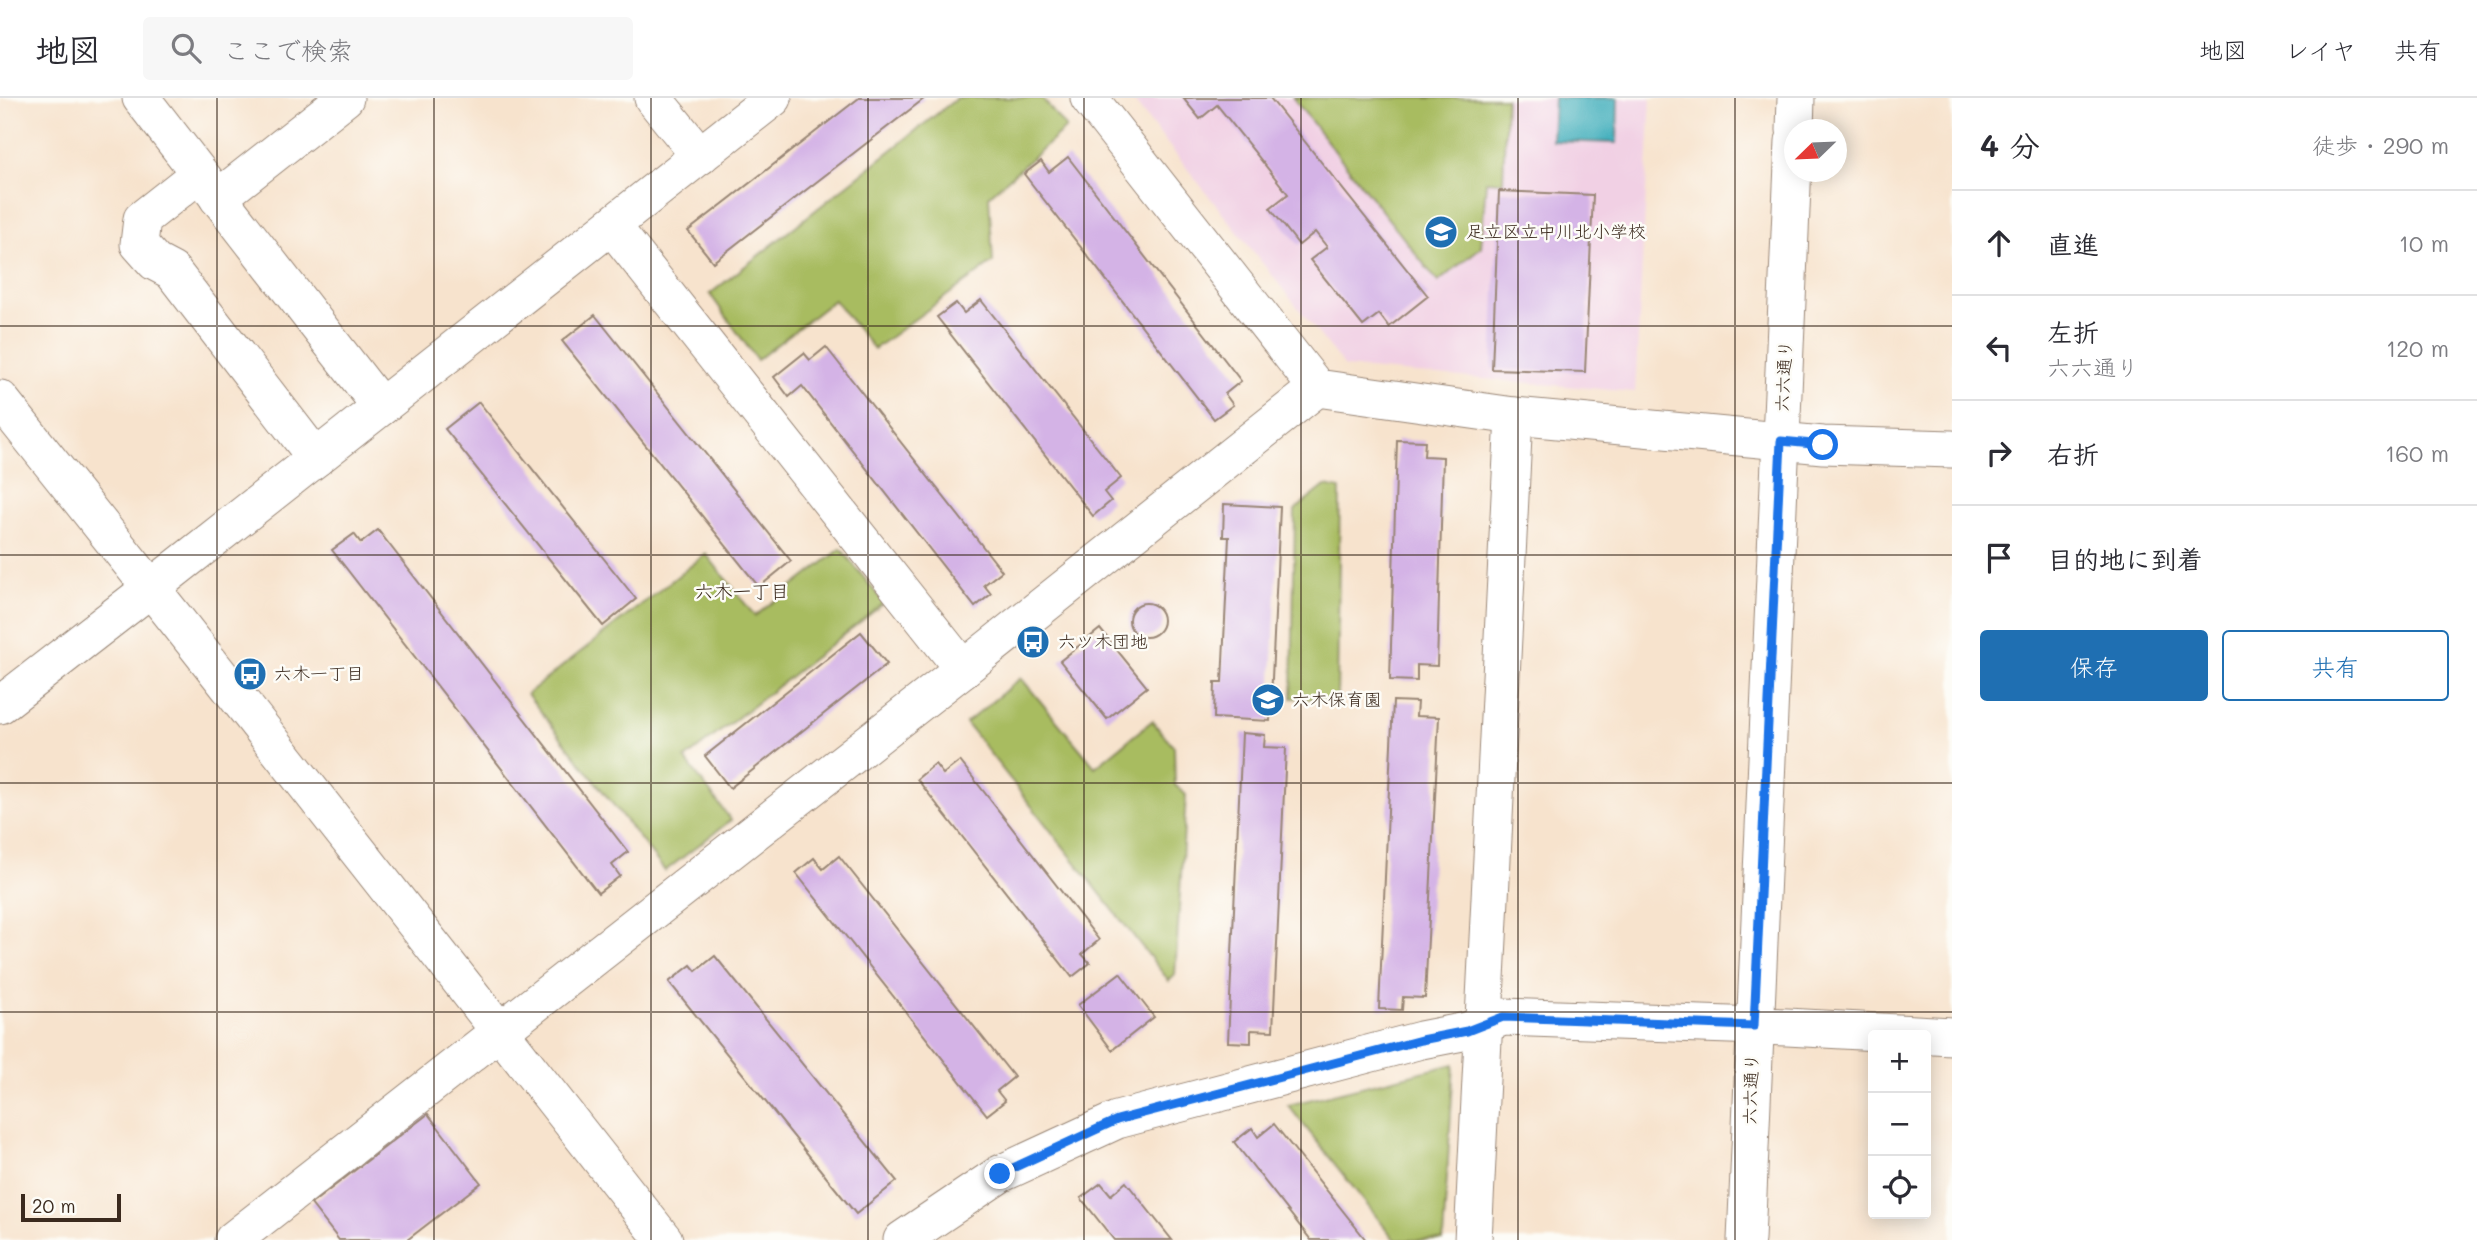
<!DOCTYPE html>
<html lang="ja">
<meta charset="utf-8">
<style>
:root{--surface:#fff;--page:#f7f7f7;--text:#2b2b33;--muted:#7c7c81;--line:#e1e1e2;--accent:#1f6fb2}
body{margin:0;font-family:Mali,"Klee One",sans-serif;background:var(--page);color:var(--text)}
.controls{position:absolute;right:21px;bottom:21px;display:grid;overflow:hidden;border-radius:7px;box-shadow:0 4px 18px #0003}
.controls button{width:63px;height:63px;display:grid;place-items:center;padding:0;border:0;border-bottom:2px solid var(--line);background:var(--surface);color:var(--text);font:35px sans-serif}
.compass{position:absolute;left:1784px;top:21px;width:63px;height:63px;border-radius:50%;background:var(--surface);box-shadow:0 4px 18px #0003;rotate:247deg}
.scale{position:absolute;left:21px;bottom:18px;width:100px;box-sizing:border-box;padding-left:7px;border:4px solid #3b2a1e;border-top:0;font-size:19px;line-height:24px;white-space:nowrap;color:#3b2a1e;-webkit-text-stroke:5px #fdfcf7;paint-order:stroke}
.stop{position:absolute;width:21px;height:21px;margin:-16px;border:5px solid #1a73e8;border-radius:50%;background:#fff}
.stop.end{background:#1a73e8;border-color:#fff;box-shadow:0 2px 7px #0008}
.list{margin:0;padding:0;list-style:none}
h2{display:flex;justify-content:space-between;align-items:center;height:91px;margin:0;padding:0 28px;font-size:30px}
h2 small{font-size:23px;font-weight:400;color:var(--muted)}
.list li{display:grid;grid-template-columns:46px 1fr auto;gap:21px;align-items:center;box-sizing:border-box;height:105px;padding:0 28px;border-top:2px solid var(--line)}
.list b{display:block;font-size:26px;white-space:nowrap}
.list p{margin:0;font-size:23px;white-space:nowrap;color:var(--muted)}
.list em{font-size:23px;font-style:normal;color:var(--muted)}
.actions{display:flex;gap:14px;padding:21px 28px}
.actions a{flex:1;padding:16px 0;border:2px solid var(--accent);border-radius:7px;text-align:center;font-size:24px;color:var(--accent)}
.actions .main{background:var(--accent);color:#fff}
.icon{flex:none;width:38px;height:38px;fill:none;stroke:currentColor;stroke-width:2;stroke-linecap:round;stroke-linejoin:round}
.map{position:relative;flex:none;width:1952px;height:1142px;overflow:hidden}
header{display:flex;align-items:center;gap:42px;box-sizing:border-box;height:98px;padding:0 35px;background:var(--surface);border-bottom:2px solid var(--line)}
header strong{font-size:33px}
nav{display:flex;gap:38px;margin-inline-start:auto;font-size:24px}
.search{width:490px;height:63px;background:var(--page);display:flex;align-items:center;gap:18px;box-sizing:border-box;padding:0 24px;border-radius:7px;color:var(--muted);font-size:26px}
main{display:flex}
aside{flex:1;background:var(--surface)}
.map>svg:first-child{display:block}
</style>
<header>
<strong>地図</strong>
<div class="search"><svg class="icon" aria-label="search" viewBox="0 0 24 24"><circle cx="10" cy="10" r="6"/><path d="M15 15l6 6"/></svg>ここで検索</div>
<nav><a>地図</a><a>レイヤ</a><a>共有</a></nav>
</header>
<main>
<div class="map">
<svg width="1952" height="1142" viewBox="0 0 1952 1142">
<rect width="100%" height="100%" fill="#fdfcf7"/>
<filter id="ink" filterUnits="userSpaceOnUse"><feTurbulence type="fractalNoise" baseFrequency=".0143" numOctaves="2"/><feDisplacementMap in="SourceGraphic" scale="14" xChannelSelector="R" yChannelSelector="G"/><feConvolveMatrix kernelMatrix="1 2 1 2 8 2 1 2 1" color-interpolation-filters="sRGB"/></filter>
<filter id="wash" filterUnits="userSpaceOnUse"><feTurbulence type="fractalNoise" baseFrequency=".00686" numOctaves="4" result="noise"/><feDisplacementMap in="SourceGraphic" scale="28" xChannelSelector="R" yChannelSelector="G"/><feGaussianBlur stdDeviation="1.57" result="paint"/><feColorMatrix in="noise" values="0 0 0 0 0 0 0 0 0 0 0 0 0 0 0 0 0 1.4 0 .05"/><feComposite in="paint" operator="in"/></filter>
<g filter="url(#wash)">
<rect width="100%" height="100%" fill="#f7e3cd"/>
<!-- built -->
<path fill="#f1d0e4" d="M1131 0H1651L1635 294 1345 269Z"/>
<!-- green -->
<g fill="#a8bc61" stroke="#727340" stroke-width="2">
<path d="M957 0H1042L1066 30 989 98 993 164 874 251 834 202 757 262 710 196Z"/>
<path d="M1293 0H1506L1503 84 1486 83 1481 149 1438 184Z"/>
<path d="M1325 388 1340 391 1337 602 1292 600 1295 412Z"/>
<path d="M841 451 884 505 685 661 731 722 665 773 527 596 706 456 755 518Z"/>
<path d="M1021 580 1095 669 1152 623 1174 649 1175 687 1186 697 1175 877 1169 883 966 625Z"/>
<path d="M1454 966 1443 1142H1395L1288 1007Z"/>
</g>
<!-- water -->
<path fill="#3faebc" stroke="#3d6c6d" stroke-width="2" d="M1554 0H1618L1617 45 1552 43Z"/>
<g id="blocks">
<!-- building -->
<g fill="#d4b3e6">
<path d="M859 0H925L713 164 688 133Z"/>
<path d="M1183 0H1270L1428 198 1389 229 1379 216 1363 228 1310 162 1327 149 1315 134 1299 147 1270 110 1288 96 1217 7 1200 21Z"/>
<path d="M1068 59 1241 283 1225 296 1233 307 1214 321 1024 76 1041 63 1049 74Z"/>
<path d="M1499 93 1593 97 1585 274 1492 271Z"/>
<path d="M981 202 1121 380 1104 394 1111 403 1093 418 937 219 956 205 964 215Z"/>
<path d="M595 217 791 463 759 489 562 243Z"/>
<path d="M826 249 1002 473 984 487 991 496 975 509 802 288 789 299 774 279 804 255 810 262Z"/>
<path d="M479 304 636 501 603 528 445 331Z"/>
<path d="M1397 342 1425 343 1424 358 1443 359 1437 568 1417 567V583L1390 582Z"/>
<path d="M1224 406 1280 409 1270 623 1214 620 1215 584H1222L1229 439H1223Z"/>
<path d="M378 432 628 754 612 767 620 778 598 795 332 452 354 436 361 445Z"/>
<circle cx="1146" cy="522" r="17"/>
<path d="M1100 531 1147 589 1107 621 1060 563Z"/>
<path d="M861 534 887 566 730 690 705 658Z"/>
<path d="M1393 603 1417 604 1416 618 1439 619 1425 900 1403 899 1402 912 1379 911Z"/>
<path d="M1242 635 1265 637 1264 649 1286 650 1273 933 1251 932V945L1228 944Z"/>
<path d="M960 663 1099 842 1082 856 1090 865 1072 879 917 681 935 666 943 676Z"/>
<path d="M839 758 1014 979 997 993 1005 1003 987 1017 796 775 814 760 823 771Z"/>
<path d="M715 858 897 1083 856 1116 669 884 691 867 696 873Z"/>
<path d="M1120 875 1154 919 1112 952 1078 907Z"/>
<path d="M428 1016 481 1085 407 1142H339L311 1106Z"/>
<path d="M1274 1026 1366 1142H1311L1234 1044 1252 1030 1258 1039Z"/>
<path d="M1126 1084 1172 1142H1114L1081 1100 1101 1085 1111 1097Z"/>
</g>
</g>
</g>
<g filter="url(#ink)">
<use href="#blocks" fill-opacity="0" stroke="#998676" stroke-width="2"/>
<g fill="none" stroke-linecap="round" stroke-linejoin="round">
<defs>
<g id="minor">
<path d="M141 0 381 309"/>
<path d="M653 0 700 58"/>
<path d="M1089 0 1317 290 1514 318 1823 347 1952 351"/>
<path d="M1795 32 1796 0"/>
<path d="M199 76 142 121 139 146 155 164 172 173 316 360"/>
<path d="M218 100 345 0"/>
<path d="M612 128 963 571"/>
<path d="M0 301 174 519 664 1142"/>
<path d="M0 607 151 490 773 0"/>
<path d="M233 1142 963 571 1317 290"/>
<path d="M902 1142 1000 1076 1117 1022 1421 942 1467 933 1503 919 1787 929 1952 938"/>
<path d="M1473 1142 1514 318"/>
<path d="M1746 1142 1794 43"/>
</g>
</defs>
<!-- minor casing -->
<use href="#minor" stroke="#998676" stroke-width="39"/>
<!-- minor -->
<use href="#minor" stroke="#fff" stroke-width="37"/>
</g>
</g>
<g fill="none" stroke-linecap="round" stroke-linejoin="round" filter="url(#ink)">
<!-- route -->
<path stroke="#1a73e8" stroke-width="9" d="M1000 1076 1117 1022 1421 942 1467 933 1503 919 1754 928 1781 343 1823 347"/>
</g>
<!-- grid -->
<path fill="none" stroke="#3b2a1e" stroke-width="2" stroke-opacity="0.55" d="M217 0V1142M434 0V1142M651 0V1142M868 0V1142M1084 0V1142M1301 0V1142M1518 0V1142M1735 0V1142M0 228H1952M0 457H1952M0 685H1952M0 914H1952"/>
<!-- icons -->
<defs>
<symbol id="school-disc" viewBox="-11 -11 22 22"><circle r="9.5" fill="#1f6fb2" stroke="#fdfcf7"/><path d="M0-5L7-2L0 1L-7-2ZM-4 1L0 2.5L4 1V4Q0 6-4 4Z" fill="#fff"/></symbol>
<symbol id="bus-disc" viewBox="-11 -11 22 22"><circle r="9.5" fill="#1f6fb2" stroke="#fdfcf7"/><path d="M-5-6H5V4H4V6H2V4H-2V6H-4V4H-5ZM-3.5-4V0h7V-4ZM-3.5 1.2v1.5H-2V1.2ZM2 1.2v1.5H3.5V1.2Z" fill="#fff"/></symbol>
</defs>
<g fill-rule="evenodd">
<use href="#school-disc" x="1422" y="115" width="38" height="38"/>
<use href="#bus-disc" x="1014" y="525" width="38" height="38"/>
<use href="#bus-disc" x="231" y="557" width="38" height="38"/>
<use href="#school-disc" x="1249" y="583" width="38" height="38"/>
</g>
<g text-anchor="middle" stroke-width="5" stroke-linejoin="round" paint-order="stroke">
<!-- poi labels -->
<g font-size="18" fill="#3b2a1e" stroke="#fdfcf7" text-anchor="start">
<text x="1466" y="140">足立区立中川北小学校</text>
<text x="1058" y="550">六ツ木団地</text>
<text x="274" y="582">六木一丁目</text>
<text x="1292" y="608">六木保育園</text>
</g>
<!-- street labels -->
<g font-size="18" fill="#3b2a1e" stroke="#fdfcf7">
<text transform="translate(1784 278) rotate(-87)" y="6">六六通り</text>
<text transform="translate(1751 991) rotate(-88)" y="6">六六通り</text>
</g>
<!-- neighbourhood labels -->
<g font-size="19" fill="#3b2a1e" stroke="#fdfcf7">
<text x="742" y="500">六木一丁目</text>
</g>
</g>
</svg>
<div class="controls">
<button>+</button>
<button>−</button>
<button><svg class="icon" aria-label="locate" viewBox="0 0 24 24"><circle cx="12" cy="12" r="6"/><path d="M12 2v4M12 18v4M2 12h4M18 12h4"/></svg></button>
</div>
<svg class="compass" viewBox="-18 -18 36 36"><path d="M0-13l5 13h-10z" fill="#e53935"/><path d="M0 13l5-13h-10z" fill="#7c7c81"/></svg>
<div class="scale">20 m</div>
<div class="stop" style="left:1823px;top:347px"></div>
<div class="stop end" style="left:1000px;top:1076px"></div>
</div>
<aside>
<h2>4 分<small>徒歩 · 290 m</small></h2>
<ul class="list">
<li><svg class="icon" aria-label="ahead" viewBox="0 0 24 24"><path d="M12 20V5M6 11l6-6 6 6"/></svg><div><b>直進</b></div><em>10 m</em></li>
<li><svg class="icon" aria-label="left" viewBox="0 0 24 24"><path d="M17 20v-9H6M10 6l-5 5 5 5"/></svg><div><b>左折</b><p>六六通り</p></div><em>120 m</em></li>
<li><svg class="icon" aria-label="right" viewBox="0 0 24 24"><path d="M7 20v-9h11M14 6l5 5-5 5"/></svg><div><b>右折</b></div><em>160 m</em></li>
<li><svg class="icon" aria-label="arrive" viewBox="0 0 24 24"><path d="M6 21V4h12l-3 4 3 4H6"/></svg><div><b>目的地に到着</b></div></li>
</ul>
<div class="actions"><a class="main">保存</a><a>共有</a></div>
</aside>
</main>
